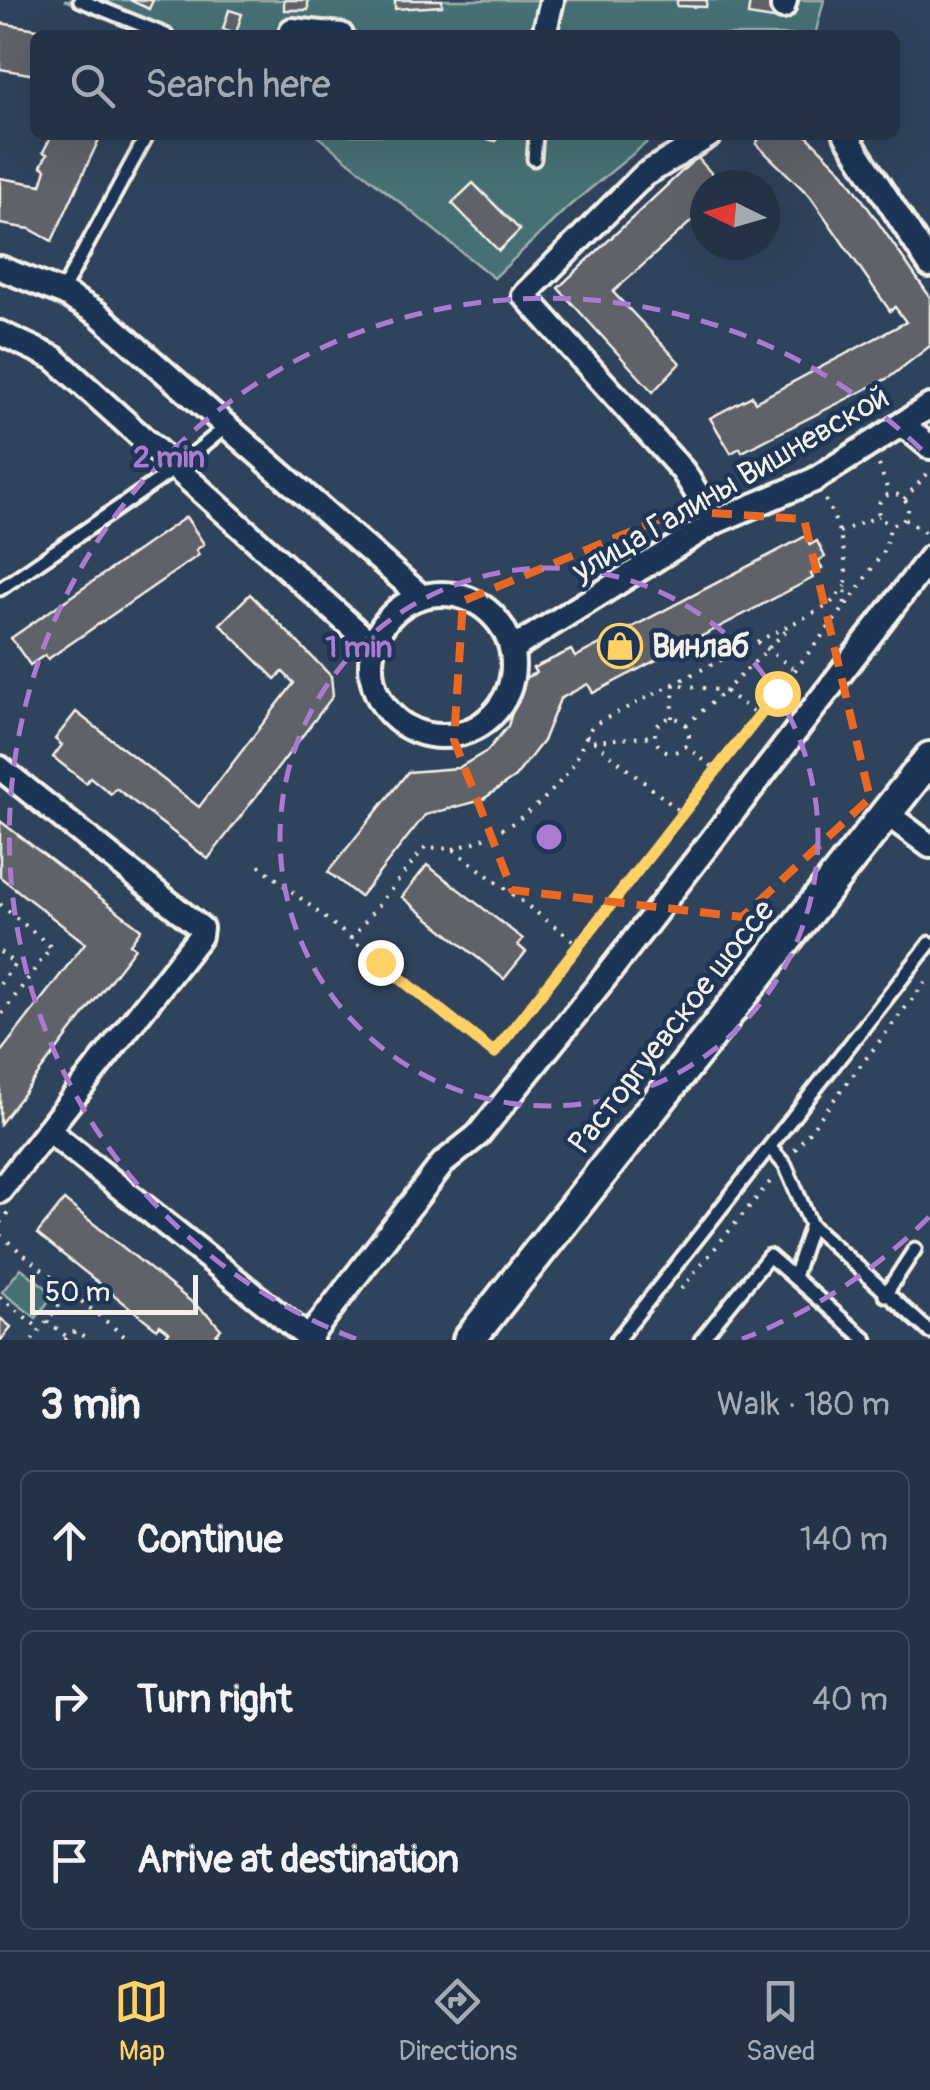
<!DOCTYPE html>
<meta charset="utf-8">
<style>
:root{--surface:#243245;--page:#2c3a4c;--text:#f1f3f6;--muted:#a3aab3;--line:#414d5e;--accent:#ffd166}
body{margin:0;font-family:Pangolin,sans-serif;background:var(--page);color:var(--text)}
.compass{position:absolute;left:690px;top:170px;width:90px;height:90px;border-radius:50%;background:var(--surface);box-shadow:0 10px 40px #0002;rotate:275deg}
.scale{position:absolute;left:30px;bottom:25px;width:168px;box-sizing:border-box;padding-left:10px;border:5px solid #f4f1e8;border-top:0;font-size:28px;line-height:35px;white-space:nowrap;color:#f4f1e8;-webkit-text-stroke:8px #1d3557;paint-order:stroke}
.stop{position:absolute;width:30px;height:30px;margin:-22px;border:8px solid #ffd166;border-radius:50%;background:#fff}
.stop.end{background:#ffd166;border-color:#fff;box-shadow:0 2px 10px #0008}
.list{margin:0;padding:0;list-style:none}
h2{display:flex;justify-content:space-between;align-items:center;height:130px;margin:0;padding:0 40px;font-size:42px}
h2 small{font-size:32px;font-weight:400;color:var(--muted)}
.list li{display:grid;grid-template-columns:65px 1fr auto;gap:30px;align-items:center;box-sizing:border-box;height:140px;margin:0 20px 20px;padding:0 20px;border:2px solid var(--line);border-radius:15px}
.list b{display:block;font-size:38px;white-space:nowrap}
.list em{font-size:32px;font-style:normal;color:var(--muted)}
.icon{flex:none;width:55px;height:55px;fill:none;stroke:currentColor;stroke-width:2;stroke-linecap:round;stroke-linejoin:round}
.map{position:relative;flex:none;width:930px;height:1340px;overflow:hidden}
.search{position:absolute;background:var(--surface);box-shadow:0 10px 40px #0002;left:30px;right:30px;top:30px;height:110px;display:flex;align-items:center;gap:25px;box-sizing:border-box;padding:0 35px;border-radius:15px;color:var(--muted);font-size:38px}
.sheet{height:610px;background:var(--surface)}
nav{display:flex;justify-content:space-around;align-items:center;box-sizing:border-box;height:140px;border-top:2px solid var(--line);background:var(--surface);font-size:28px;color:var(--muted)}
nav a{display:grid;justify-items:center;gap:5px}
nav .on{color:var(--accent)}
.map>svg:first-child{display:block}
</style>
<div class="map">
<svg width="930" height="1340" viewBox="0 0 930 1340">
<rect width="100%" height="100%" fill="#30435c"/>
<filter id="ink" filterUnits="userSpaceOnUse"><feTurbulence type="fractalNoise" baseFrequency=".01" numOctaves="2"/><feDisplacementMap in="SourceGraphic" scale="20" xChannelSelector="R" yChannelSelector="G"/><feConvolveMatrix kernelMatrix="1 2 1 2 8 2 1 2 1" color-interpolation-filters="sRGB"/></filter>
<g filter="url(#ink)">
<!-- green -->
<g fill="#476f74" stroke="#9eb0ae" stroke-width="2.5">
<path d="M64 0H824L815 35H162Z"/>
<path d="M316 135H656L568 207 494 278Z"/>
<path d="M21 1268 54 1294 36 1318 2 1292Z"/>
</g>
<!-- building -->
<g fill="#5e6469" stroke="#f4f1e8" stroke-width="2.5">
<path d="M130 0H153L149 9Z"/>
<rect x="284" y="0" width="24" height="10"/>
<path d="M395 0H442V6L395 9Z"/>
<path d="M677 0H707L706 7 677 6Z"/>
<path d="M750 0H782L780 20 748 15Z"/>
<path d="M229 10 242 14 236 33 223 29Z"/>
<path d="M0 23 50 31 35 35V75L0 69Z"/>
<path d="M52 135H101L52 241 30 229 0 224V178L41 185 46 169 41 166 47 154 43 152Z"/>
<path d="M467 135H497L496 141Z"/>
<path d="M806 135 844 173 930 297V346L890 377 742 452 740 448 731 453 710 418 752 396 755 402 906 322 895 307 890 311 810 196 756 144 761 135Z"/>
<path d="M697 157 720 183 705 185V209L613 292 680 363 653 392 558 288Z"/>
<path d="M473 183 520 230 499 251 452 203Z"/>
<path d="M186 517 204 544 196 550 199 555 48 659 45 655 30 665 11 638Z"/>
<path d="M806 536 810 545 817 541 825 557 818 561 822 568 811 574 813 578 593 693 588 684 560 699 543 741 515 777 482 800 425 815 360 897 328 872 408 772 458 768 487 751 508 726 522 679 536 673 533 668 571 650 575 657Z"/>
<path d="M250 594 331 676 333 696 208 859 116 788 111 794 90 777 86 783 53 757 62 745 55 739 76 712 199 807 294 683 283 672 275 679 220 624Z"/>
<path d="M0 821 141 929 130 944 135 948 0 1124V1053L85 943 0 877Z"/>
<path d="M427 865 523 939 518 945 526 952 504 979 402 897Z"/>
<path d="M64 1200 209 1316 221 1329 212 1340H163L169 1332 160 1325 157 1329 37 1234Z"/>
<path d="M0 1318 11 1327 1 1340H0Z"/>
</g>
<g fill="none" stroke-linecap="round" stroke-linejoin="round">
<defs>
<g id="lane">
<path d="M80 0 166 35"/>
<path d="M534 159 536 135"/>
<path d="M61 293 147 135"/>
<path d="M0 589 176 468 227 426"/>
<path d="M770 1148 785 1165 811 1225 930 1332"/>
<path d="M794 1277 811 1225"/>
<path d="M885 1295 915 1249"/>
<path d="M617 1340 930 943"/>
<path d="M701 1340 769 1256 866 1340"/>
</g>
<g id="street">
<path d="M783 7 785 0"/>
<path d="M292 30 341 35"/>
<path d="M544 35 552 0"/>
<path d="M710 135 644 175 524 295 683 471 715 522"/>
<path d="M846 135 930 265"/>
<path d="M0 268 65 294 97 313 421 596"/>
<path d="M0 333 54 358 372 645"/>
<path d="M902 424 930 447"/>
<circle cx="442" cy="665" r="71"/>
<path d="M512 649 715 522 814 480 930 406"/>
<path d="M0 768 201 928 200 936 0 1191"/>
<path d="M886 813 930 846"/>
<path d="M48 1130 311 1340"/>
<path d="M310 1336 443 1163 478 1135 607 975 930 558"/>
</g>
<path id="secondary" d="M469 1340 930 758"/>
</defs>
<!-- lane casing -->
<use href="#lane" stroke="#f4f1e8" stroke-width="19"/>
<!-- street casing -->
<use href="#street" stroke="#f4f1e8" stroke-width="30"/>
<!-- secondary casing -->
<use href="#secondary" stroke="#f4f1e8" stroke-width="38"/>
<!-- path -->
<g stroke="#f4f1e8" stroke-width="4" stroke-dasharray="2.5 8" stroke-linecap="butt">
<path d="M879 465 889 494"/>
<circle cx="893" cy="509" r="15"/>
<path d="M904 499 930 471"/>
<path d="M905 519 930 536"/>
<path d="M839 532 879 516"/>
<path d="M847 605 885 549 891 524"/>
<path d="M757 642 794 669"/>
<circle cx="672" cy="735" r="17"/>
<path d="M672 718 674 684 725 691 789 628"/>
<path d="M686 725 725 691 759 716"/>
<path d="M586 735 683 814"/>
<path d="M593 741 655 736"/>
<path d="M685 746 717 770"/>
<path d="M453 849C501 836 543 808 572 766 580 753 584 738 593 725L829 605 846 586"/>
<path d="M259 865 494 1053 844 608C849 568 845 536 825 500"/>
<path d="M0 904 51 947 0 1017"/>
<path d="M351 939 425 847 453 849 579 945"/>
<path d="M0 952 15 964 0 984"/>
<path d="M795 1150 930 976"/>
<path d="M0 1223 9 1211"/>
<path d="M0 1235 129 1340"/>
<path d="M681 1289 774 1177"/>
<path d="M0 1297 40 1329"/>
<path d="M47 1321 66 1336"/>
<path d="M32 1340 71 1290"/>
<path d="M65 1340 75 1331 90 1340"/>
</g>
<!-- lane -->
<use href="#lane" stroke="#1d3557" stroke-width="11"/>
<!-- street -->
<use href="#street" stroke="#1d3557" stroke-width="22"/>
<!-- secondary -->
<use href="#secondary" stroke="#1d3557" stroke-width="30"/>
</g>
</g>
<g fill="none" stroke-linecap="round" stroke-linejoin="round" filter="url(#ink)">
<!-- route -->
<path stroke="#ffd166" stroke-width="12" d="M380 962 494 1053 777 693"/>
</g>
<!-- marked area -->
<path fill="none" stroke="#e96822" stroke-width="8" stroke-dasharray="20 12" stroke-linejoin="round" d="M680 511 804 519 870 798 742 917 512 890 454 740 463 601Z"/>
<!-- distance rings -->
<g fill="none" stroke="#ab7bcf" stroke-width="5" stroke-dasharray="18 12">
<circle cx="549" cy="837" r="269"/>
<path d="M929 1217A538 538 0 0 1 742 1339M356 1339A538 538 0 1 1 929 457"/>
</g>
<!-- icons -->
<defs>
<symbol id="shop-ring" viewBox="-11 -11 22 22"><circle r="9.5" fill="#1d3557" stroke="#ffd166" stroke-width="1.5"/><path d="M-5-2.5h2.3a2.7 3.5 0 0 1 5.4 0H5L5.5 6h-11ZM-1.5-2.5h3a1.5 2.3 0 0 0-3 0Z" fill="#ffd166"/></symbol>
</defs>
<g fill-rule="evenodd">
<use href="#shop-ring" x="595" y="621" width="50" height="50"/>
</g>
<g text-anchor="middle" stroke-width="9" stroke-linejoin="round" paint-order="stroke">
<!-- street labels -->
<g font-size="32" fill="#f4f1e8" stroke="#1d3557">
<text transform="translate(730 483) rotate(-30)" y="11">улица Галины Вишневской</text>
<text transform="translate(671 1026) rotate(-52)" y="11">Расторгуевское шоссе</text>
</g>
<!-- poi labels -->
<g font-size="32" font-weight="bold" fill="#f4f1e8" stroke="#1d3557" text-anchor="start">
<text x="652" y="657">Винлаб</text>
</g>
</g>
<circle cx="549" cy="837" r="15" fill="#ab7bcf" stroke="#1d3557" stroke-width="5"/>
<g font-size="30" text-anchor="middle" font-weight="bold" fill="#ab7bcf" stroke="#1d3557" stroke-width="9" stroke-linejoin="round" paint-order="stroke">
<text x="169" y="467">2 min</text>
<text x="359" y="657">1 min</text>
</g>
</svg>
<svg class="compass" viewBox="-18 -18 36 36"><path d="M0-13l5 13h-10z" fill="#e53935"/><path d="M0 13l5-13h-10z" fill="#a3aab3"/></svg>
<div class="scale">50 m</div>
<div class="stop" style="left:777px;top:693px"></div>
<div class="stop end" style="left:380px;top:962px"></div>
<div class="search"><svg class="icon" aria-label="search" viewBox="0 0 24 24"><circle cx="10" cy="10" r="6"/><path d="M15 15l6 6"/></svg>Search here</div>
</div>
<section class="sheet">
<h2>3 min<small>Walk · 180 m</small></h2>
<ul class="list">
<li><svg class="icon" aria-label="ahead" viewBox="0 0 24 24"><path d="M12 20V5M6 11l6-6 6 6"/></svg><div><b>Continue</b></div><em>140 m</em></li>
<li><svg class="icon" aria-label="right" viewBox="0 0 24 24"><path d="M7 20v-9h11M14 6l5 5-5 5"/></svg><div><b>Turn right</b></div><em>40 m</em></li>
<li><svg class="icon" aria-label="arrive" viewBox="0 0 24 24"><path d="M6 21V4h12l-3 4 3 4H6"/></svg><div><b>Arrive at destination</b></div></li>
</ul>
</section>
<nav>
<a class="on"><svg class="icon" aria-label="map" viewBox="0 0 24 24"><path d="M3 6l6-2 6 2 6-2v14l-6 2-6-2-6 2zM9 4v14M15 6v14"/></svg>Map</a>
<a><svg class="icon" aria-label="directions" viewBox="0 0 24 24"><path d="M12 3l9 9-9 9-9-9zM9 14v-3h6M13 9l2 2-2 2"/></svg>Directions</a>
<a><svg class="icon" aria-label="saved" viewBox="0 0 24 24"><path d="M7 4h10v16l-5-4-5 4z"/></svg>Saved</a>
</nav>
